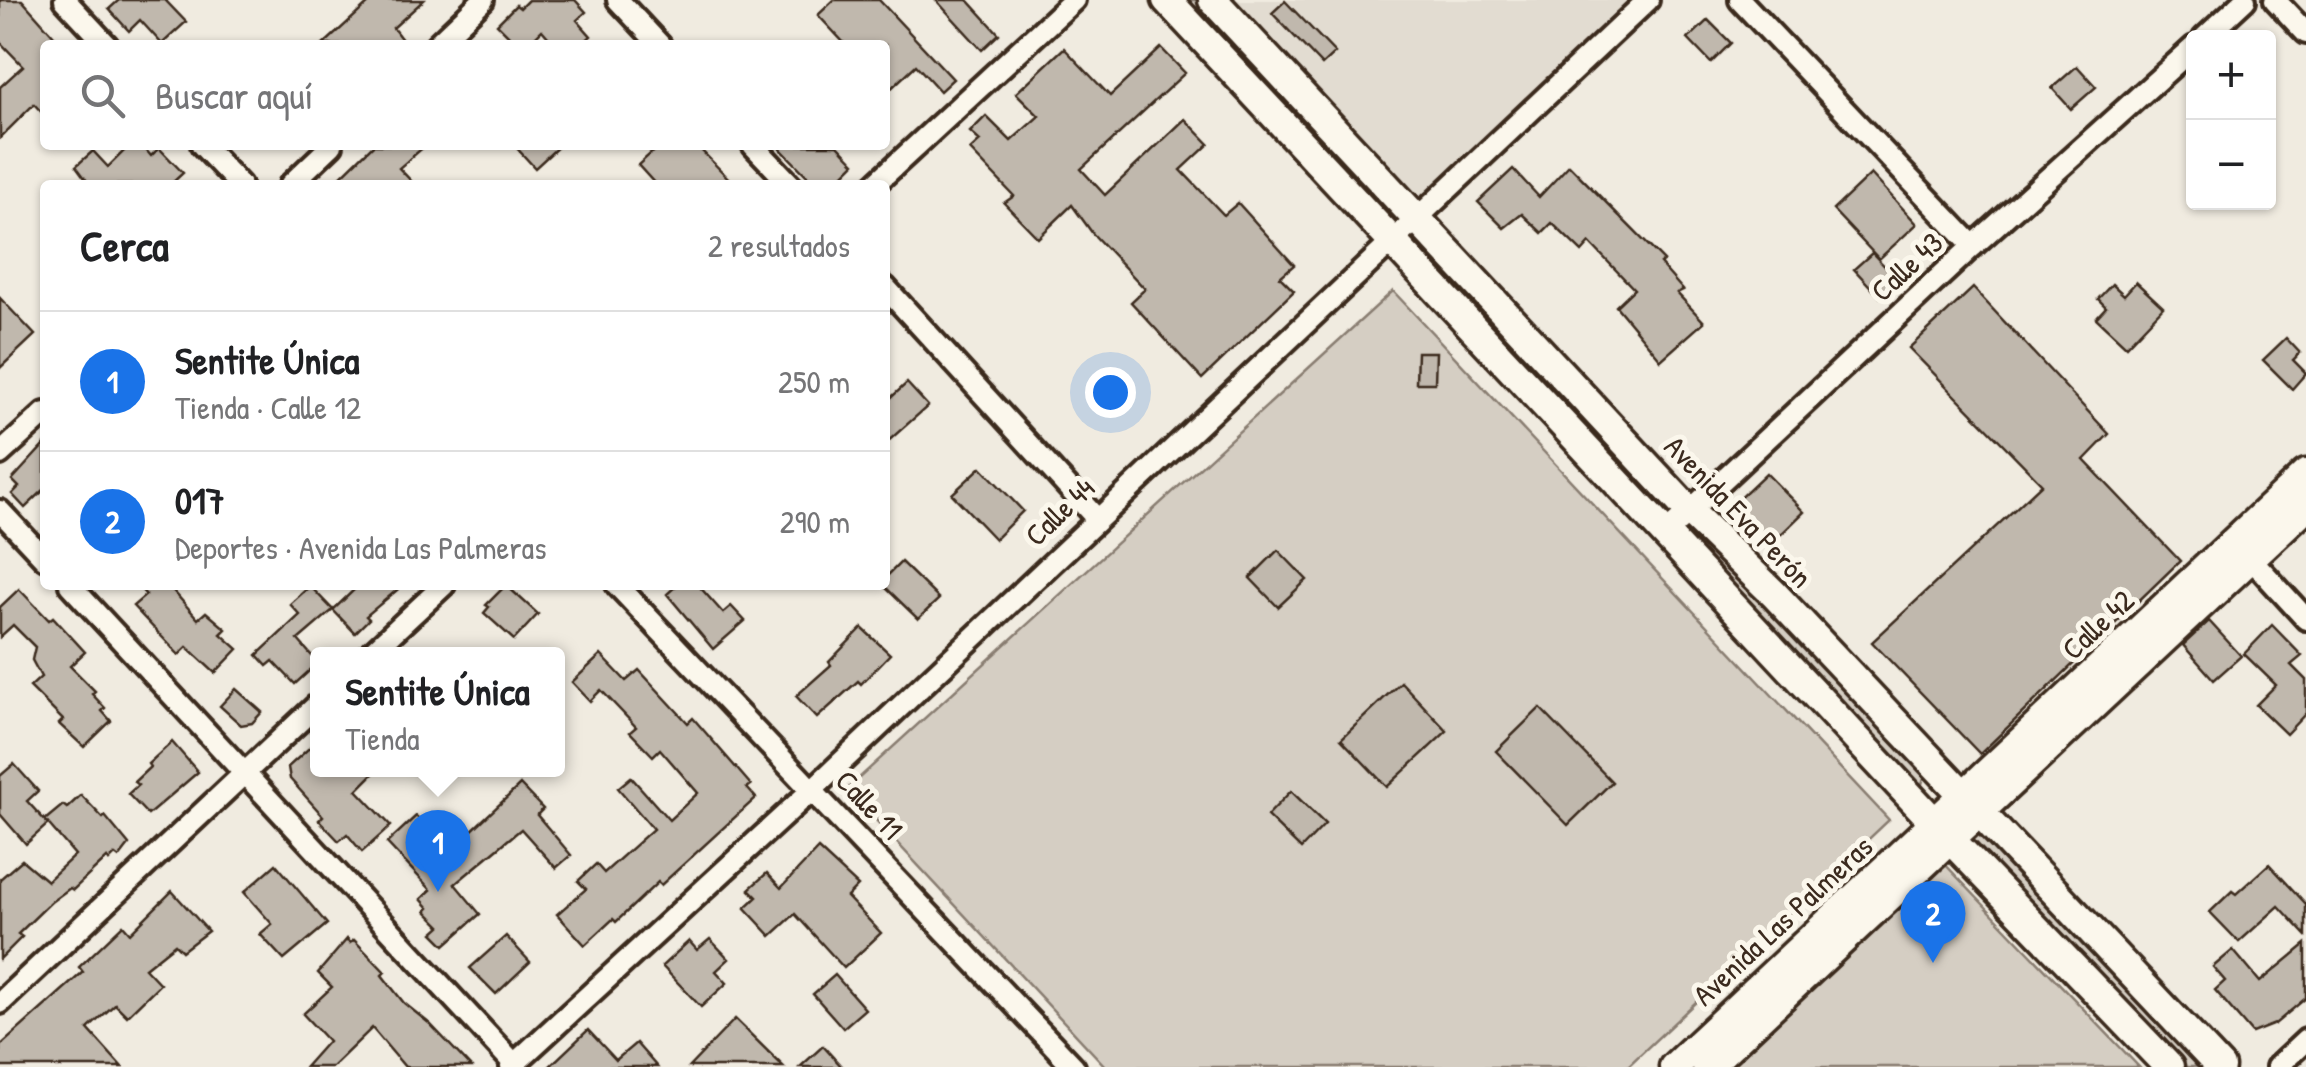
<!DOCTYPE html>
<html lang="es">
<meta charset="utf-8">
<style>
:root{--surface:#fff;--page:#f6f6f6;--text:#202124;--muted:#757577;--line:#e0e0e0;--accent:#1a73e8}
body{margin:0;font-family:"Patrick Hand",sans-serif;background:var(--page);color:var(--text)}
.controls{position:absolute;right:30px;top:30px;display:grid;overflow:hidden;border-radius:10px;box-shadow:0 2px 8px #0004}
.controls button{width:90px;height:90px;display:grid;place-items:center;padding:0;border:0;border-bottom:2px solid var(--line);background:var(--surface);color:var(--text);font:50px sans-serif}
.you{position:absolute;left:1110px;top:392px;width:35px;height:35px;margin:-25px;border:8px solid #fff;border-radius:50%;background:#1a73e8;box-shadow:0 0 0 15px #1a73e833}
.badge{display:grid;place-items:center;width:65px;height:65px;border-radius:50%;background:var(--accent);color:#fff;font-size:32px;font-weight:700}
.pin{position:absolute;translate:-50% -82px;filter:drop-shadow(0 2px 5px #0008)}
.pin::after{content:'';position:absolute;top:52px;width:35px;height:30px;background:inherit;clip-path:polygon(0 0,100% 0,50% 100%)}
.popup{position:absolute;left:310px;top:647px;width:255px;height:130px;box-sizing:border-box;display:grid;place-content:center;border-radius:10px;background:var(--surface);filter:drop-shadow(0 2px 8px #0005);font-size:32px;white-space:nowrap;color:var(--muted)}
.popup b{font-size:38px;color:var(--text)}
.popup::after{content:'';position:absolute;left:50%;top:100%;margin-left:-20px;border:20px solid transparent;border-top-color:var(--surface)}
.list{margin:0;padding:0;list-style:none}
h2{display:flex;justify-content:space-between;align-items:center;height:130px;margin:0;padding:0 40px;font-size:42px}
h2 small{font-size:32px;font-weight:400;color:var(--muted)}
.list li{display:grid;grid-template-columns:65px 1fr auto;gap:30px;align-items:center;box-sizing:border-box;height:140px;padding:0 40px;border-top:2px solid var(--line)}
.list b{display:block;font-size:38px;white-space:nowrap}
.list p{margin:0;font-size:32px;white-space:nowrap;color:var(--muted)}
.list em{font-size:32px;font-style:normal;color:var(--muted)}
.icon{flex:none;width:55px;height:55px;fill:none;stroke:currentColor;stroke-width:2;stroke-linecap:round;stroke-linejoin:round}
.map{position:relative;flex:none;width:2306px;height:1067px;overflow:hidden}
.search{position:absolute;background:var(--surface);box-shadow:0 2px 8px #0004;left:40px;top:40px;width:850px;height:110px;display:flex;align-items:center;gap:25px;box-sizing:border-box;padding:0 35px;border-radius:10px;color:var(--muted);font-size:38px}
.panel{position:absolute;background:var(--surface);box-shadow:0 2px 8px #0004;left:40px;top:180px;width:850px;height:410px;border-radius:10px}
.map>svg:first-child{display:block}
</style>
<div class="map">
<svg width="2306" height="1067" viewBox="0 0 2306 1067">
<rect width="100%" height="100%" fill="#f0ebe0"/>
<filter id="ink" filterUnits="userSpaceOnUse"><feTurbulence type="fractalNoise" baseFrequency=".01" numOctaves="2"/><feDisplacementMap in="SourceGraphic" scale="20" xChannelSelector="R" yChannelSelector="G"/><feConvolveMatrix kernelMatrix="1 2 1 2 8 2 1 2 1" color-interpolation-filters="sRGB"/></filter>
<g filter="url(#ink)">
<!-- built -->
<path fill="#e2dcd1" d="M1213 0H1652L1416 219Z"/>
<!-- green -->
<g fill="#d5cec3" stroke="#887c70" stroke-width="2.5">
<path d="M1176 0H1196L1377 193 1379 200 1376 204Z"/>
<path d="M1429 254H1435L1654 489 1651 499 1425 258Z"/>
<path d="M1393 291 1889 820 1627 1067H1106L847 789Z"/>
<path d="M1698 542 1707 543 1925 774 1922 784 1917 785 1693 545Z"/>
<path d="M1974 833 1983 834 2206 1067H2184L1970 846Z"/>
<path d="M1940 859 2139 1067H1714Z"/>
</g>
<!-- building -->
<g fill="#c0b8ad" stroke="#3b2a1e" stroke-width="2.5">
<path d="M0 0H22L62 45H45V116L34 104 0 138V87L23 66 0 42Z"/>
<path d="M119 0H165L186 22 162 44 140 20 129 31 109 9Z"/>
<path d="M372 0H424L393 28 406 45H323Z"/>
<path d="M528 0H575L586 12 577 20 591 36 581 45H555L542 30 527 45H518L497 24 516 5 520 8Z"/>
<path d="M834 0H879L953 79 940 91 916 65 885 94V45H846L818 15Z"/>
<path d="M936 0H968L999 34 982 50Z"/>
<path d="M1285 1 1335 53 1322 65 1272 13Z"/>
<path d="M1708 20 1731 43 1711 63 1688 39Z"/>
<path d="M1064 48 1110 96 1161 48 1185 73 1081 169 1105 195 1185 119 1209 144 1181 170 1224 215 1238 203 1294 265 1280 277 1294 291 1202 379 1131 302 1145 289 1093 234 1072 205 1038 238 1004 203 1014 196 970 150 980 141 970 132 986 116 1011 141 1039 116 1016 93Z"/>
<path d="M2077 66 2096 87 2071 109 2052 88Z"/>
<path d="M130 145H142L151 156 159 148 183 173 170 185H90L76 166 93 151 108 167Z"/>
<path d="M373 145H426L399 168 415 185H332Z"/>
<path d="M514 145H560L535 168Z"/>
<path d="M660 145H696L735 185H656L638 165Z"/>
<path d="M777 145H838L855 163 834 184 816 185Z"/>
<path d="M1569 165 1664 261 1660 264 1683 290 1677 293 1704 322 1661 360 1616 306 1634 289 1590 243 1582 252 1552 223 1542 233 1522 214 1504 228 1478 202 1513 169 1539 197Z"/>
<path d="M1871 174 1917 224 1879 259 1833 210Z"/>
<path d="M1872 253 1898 280 1880 297 1854 269Z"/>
<path d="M2136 282 2163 307 2126 346 2096 318 2106 307 2098 299 2112 284 2124 295Z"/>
<path d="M1973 288 2109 434 2084 460 2180 561 1980 754 1872 642 2042 484 1909 348Z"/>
<path d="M0 298 35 335 0 368Z"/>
<path d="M2286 338 2300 353 2293 360 2306 373 2292 389 2263 360Z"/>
<path d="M1417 352H1436L1435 383H1416Z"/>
<path d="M907 383 928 406 885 444V403Z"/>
<path d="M45 444V489L25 508 12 494 19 487 12 480Z"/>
<path d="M981 467 1023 511 995 539 952 494Z"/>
<path d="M1766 473 1804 512 1769 546 1731 506Z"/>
<path d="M1278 550 1307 580 1278 607 1250 578Z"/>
<path d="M901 562 939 599 918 619 883 585 885 578Z"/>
<path d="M137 585H168L198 619 206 612 226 629 221 634 238 649 215 673 187 647 179 655 133 606 146 595Z"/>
<path d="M359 585H403L366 616 369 619 355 633 333 610Z"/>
<path d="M506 585 538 614 514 640 484 613 489 607 486 605Z"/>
<path d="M677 585H698L723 613 731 606 745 621 713 649 667 594Z"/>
<path d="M310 586 333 610 298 640 318 663 295 684 273 661 267 666 257 655 300 615 290 604Z"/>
<path d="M19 589 49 620 53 617 85 652 70 666 95 691 92 694 105 708 102 711 111 721 84 747 59 724 63 720 30 687 41 677 32 660 35 647 13 625 0 637V607Z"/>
<path d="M2209 621 2241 656 2214 680 2183 645Z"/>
<path d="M2272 625 2302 656 2291 665 2306 680V713L2286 734 2256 705 2276 685 2244 654Z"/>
<path d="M862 628 890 654 861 684 858 681 817 718 796 696 831 665 829 662Z"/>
<path d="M601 655 626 681 639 670 688 723 693 718 751 785 747 788 756 798 661 885 658 882 616 922 613 919 585 945 557 914 586 889 578 881 596 864 604 873 653 829 618 788 631 777 669 820 698 793 660 749 653 756 630 732 636 727 601 690 590 701 572 682Z"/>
<path d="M1401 682 1447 731 1387 787 1341 739Z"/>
<path d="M236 689 262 712 252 723 241 725 220 706Z"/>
<path d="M1540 708 1612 782 1568 825 1496 751Z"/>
<path d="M318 740V770H377L357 790 391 826 362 852 347 834 339 841 319 820 323 816 290 779 288 767Z"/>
<path d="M172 742 198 772 148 815 128 794 138 785 134 782 150 767 148 764Z"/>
<path d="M14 764 38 791 27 801 48 824 26 844 0 814V776Z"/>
<path d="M520 785 543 809 537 815 571 855 556 868 521 829 455 884 480 914 445 945 433 933 441 926 426 911 429 908 421 899 431 890 387 843 416 816 450 851Z"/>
<path d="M1291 791 1325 824 1301 849 1267 816Z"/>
<path d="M81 795 103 818 105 816 129 845 119 858 115 855 109 861 107 858 73 890 70 888 51 902 18 934 22 937 0 959V879L22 860 47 881 75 855 45 820 63 805 67 808Z"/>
<path d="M818 849 858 886 847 897 881 933 844 968 795 914 771 936 745 908 757 897 749 889 767 873 781 888Z"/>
<path d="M276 864 327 924 284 960 260 934 272 924 244 892Z"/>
<path d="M2269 864 2306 904V935L2279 906 2239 942 2210 912 2232 891 2236 894Z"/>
<path d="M172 891 208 931 182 951 175 944 145 968 160 984 127 1016 115 1004 88 1029 122 1067H0V1046L83 972 79 967 123 925 130 933Z"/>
<path d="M506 936 530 962 496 994 470 968Z"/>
<path d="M347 939 350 943 354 940 385 972 382 975 404 1003 430 1024 471 1067H405L372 1028 332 1067H305L328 1041 303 1014 332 987 318 973Z"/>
<path d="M710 939 729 959 716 971 727 983 701 1007 662 966 689 941 697 950Z"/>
<path d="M2306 944V998L2275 1024 2252 1033 2215 990 2225 981 2213 967 2233 950 2260 982Z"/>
<path d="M835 975 865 1009 843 1028 813 994Z"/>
<path d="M735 1019 784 1067H689Z"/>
<path d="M588 1030 616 1060 636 1043 657 1067H549Z"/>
<path d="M823 1046 842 1067H800Z"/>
</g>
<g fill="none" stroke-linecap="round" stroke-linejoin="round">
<defs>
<g id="minor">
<path d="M65 0 107 45"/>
<path d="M618 0 660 45"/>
<path d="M1740 0 1973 246"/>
<path d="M2275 0 2306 33"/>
<path d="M2204 38 2245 0"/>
<path d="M436 45 483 0"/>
<path d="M202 145 240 185"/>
<path d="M753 145 791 185"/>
<path d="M290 185 332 145"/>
<path d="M874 185 1074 0"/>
<path d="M885 287 1097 519"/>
<path d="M0 454 45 413"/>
<path d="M0 511 45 559"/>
<path d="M1665 534 1973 246 2194 47"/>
<path d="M2243 550 2306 619"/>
<path d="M70 585 517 1067"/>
<path d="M617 585 1074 1067"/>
<path d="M370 654 444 585"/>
<path d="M0 1003 318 704"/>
<path d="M511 1067 813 789 1648 0"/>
<path d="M2277 1067 2306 1040"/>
</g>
<g id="secondary">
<path d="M1167 0 1950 839 2169 1067"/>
<path d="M1213 0 1690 512 1774 594 2220 1067"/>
<path d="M1674 1067 2306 474"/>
<path d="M1707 1067 2306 506"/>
</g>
</defs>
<!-- minor casing -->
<use href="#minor" stroke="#3b2a1e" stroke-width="28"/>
<!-- secondary casing -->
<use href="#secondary" stroke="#3b2a1e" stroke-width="35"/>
<!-- minor -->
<use href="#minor" stroke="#fbf7ec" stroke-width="20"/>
<!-- secondary -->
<use href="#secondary" stroke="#fbf7ec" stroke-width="28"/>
</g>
</g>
<g text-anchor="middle" stroke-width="10" stroke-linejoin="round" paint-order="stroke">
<!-- street labels -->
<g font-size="30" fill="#3b2a1e" stroke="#fbf7ec">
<text transform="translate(1907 267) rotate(-43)" y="10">Calle 43</text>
<text transform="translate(1060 512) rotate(-44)" y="10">Calle 44</text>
<text transform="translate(1738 512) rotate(46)" y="10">Avenida Eva Perón</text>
<text transform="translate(2098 625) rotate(-43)" y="10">Calle 42</text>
<text transform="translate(869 805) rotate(47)" y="10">Calle 11</text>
<text transform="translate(1783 921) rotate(-43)" y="10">Avenida Las Palmeras</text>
</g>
</g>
</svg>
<div class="controls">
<button>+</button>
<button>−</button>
</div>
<div class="you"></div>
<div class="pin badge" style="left:438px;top:892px">1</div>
<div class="popup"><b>Sentite Única</b>Tienda</div>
<div class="pin badge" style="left:1933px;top:963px">2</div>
<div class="search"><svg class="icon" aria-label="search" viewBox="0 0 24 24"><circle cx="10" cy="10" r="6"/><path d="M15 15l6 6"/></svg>Buscar aquí</div>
<section class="panel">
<h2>Cerca<small>2 resultados</small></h2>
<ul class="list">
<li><span class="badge">1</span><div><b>Sentite Única</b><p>Tienda · Calle 12</p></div><em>250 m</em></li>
<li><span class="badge">2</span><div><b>017</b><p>Deportes · Avenida Las Palmeras</p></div><em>290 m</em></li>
</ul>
</section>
</div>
